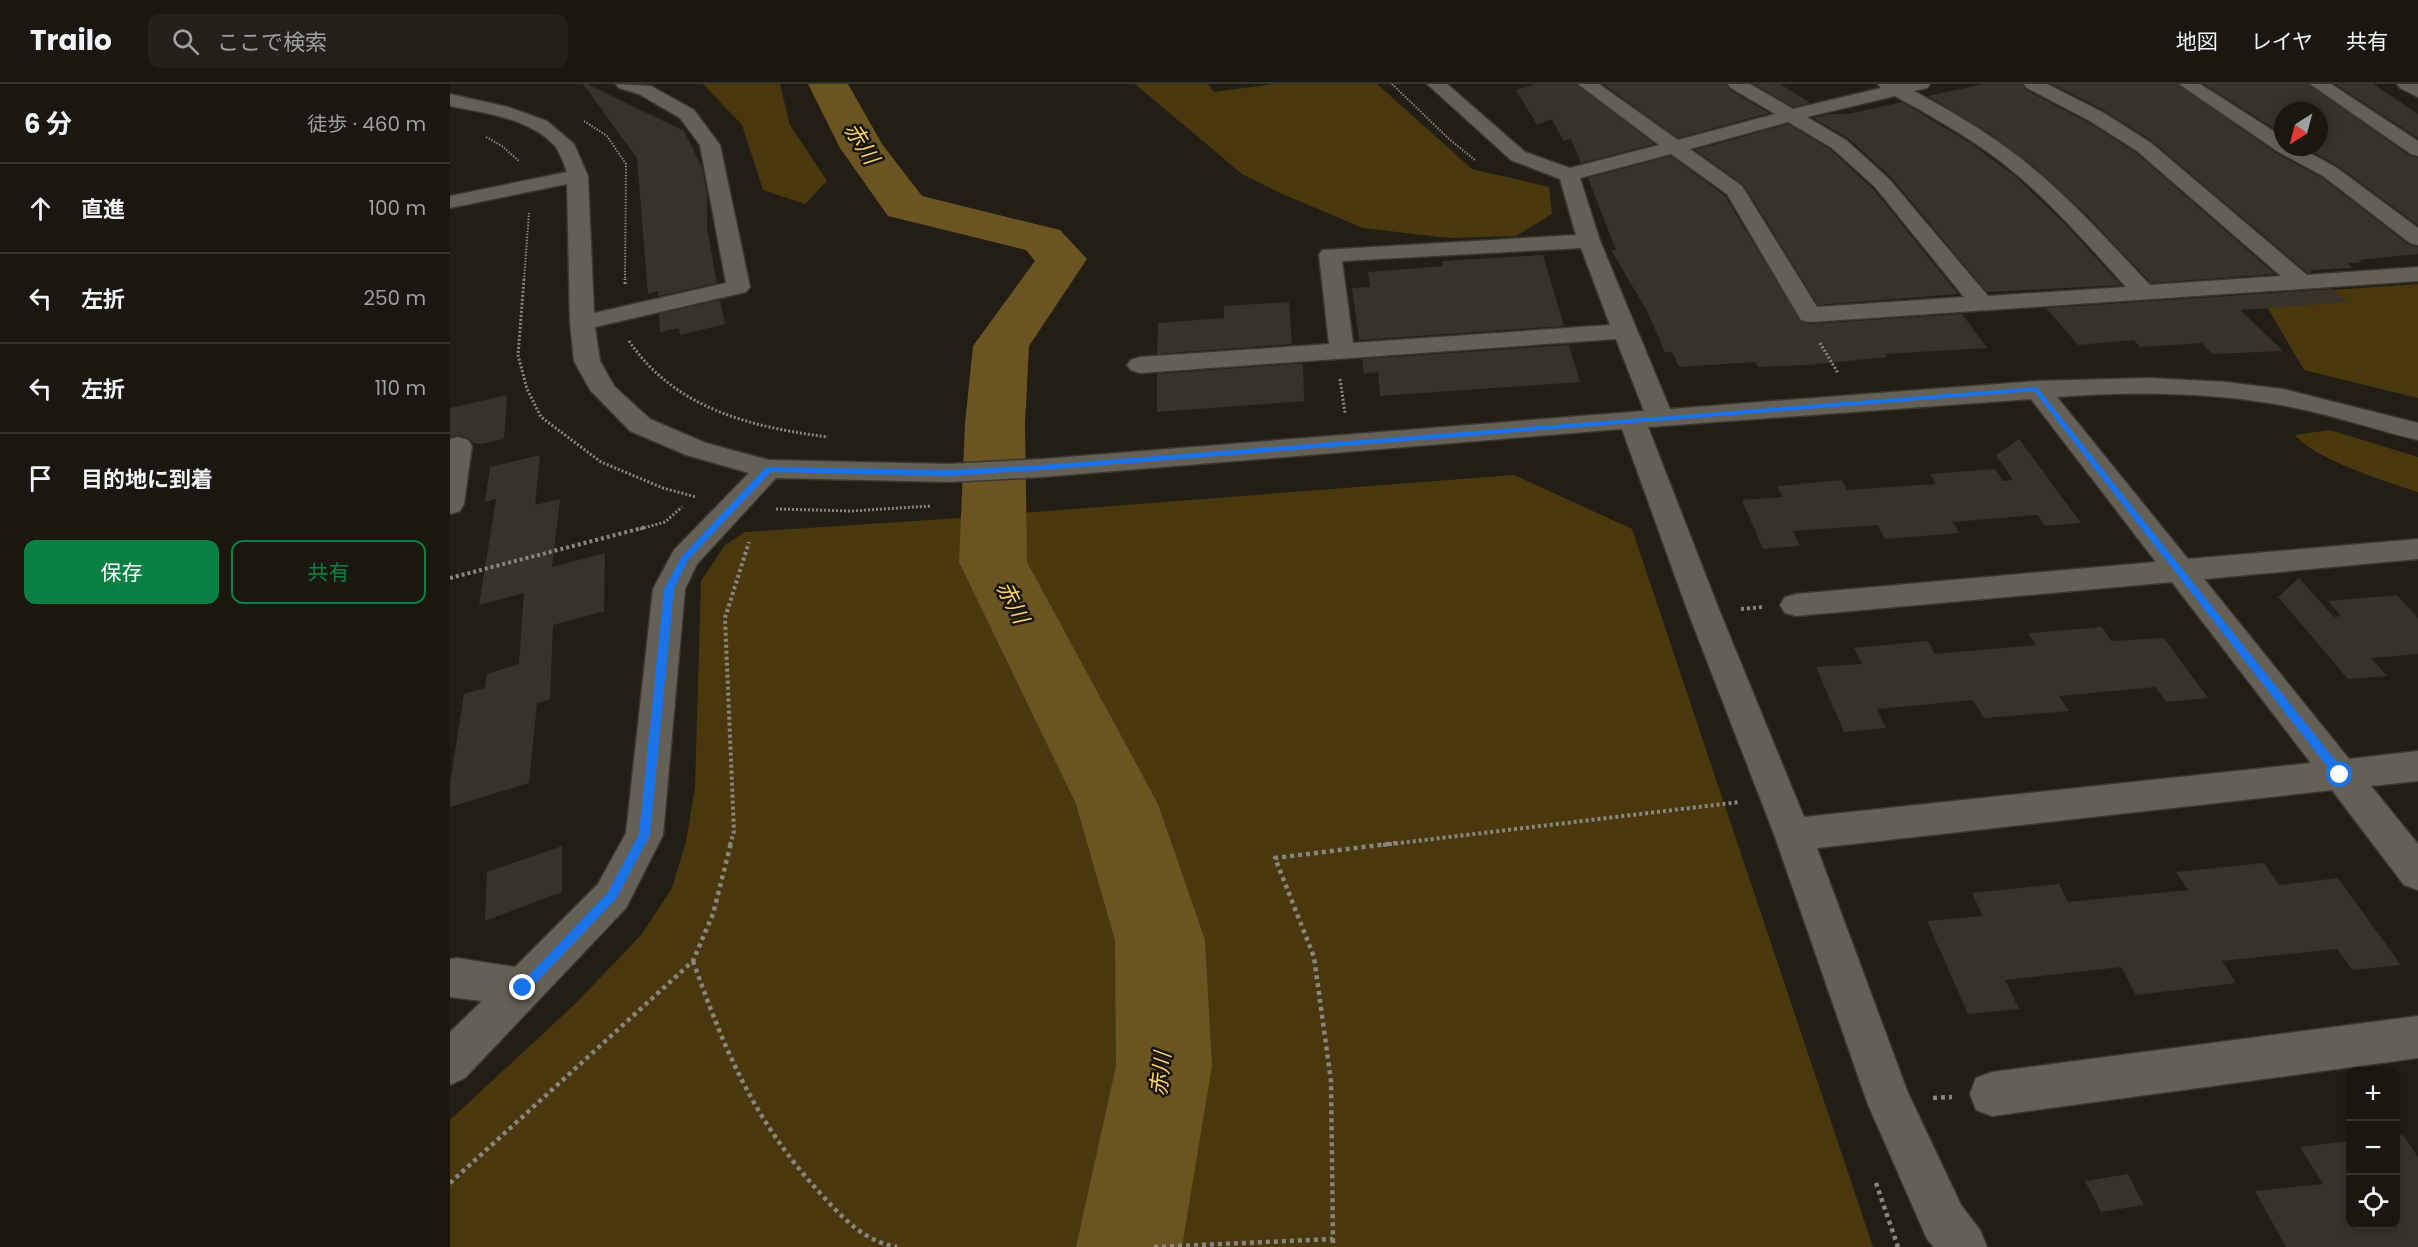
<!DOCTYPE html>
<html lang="ja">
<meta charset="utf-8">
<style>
:root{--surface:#1a1610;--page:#231f19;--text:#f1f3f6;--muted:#9f9f9f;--line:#383530;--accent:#0b8043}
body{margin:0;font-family:Poppins,"Noto Sans JP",sans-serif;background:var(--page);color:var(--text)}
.controls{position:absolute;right:18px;bottom:18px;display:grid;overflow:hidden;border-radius:12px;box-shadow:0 3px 9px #0003}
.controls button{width:54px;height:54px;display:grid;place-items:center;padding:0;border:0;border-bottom:2px solid var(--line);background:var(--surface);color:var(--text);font:30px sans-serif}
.compass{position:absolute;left:1824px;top:18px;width:54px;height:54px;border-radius:50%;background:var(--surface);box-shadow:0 3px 9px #0003;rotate:216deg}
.stop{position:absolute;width:18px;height:18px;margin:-14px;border:4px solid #1a73e8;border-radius:50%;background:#fff}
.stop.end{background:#1a73e8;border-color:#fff;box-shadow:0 2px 6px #0008}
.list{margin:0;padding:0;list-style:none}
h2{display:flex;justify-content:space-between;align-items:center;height:78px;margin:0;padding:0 24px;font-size:26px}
h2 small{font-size:20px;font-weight:400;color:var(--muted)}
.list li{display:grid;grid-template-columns:39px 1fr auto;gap:18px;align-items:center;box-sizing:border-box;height:90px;padding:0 24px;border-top:2px solid var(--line)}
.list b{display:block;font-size:22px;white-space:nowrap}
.list em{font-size:20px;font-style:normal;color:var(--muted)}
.actions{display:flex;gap:12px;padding:18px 24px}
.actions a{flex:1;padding:14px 0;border:2px solid var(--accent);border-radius:12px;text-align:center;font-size:21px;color:var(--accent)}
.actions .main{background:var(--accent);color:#fff}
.icon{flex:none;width:33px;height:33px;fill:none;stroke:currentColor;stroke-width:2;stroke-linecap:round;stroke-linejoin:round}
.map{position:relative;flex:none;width:1968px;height:1163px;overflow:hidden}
header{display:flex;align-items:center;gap:36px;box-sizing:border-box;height:84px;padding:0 30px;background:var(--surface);border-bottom:2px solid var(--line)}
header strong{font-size:28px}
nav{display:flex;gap:33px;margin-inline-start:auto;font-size:21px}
.search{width:420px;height:54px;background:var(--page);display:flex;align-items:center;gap:15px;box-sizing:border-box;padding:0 21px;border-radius:12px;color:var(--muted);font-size:22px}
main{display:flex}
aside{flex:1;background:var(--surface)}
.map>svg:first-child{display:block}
</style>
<header>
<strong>Trailo</strong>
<div class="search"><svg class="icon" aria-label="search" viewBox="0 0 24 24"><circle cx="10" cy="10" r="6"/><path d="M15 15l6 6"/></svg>ここで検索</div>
<nav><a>地図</a><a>レイヤ</a><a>共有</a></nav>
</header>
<main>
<aside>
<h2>6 分<small>徒歩 · 460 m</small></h2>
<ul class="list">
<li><svg class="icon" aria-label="ahead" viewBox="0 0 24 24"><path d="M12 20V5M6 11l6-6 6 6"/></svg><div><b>直進</b></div><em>100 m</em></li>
<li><svg class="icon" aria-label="left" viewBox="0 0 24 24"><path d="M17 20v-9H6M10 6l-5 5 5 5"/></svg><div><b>左折</b></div><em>250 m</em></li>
<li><svg class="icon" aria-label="left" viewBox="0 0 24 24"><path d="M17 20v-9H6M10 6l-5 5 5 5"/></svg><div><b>左折</b></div><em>110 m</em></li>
<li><svg class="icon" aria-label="arrive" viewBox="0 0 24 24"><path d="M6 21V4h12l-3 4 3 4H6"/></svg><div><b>目的地に到着</b></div></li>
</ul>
<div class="actions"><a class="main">保存</a><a>共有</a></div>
</aside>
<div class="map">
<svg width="1968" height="1163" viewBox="0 0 1968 1163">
<rect width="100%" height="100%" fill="#221e15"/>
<!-- green -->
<g fill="#49380e">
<path d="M253 0H330L340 41 377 97 355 120 313 106 292 41Z"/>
<path d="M685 0H758L764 8 823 0H927L1022 85 1099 103 1102 130 1066 152 999 154 913 144 832 110 792 90Z"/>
<path d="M1968 200V314L1854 286 1810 211Z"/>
<path d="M1880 346 1968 373V408C1937 398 1864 375 1845 351Z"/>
<path d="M1064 391 1182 445 1423 1163H0V1036L126 919 192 850 222 804 236 758 245 703 251 497 275 461 295 448 495 435Z"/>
</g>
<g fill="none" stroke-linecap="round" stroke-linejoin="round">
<!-- river -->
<path fill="#6a5421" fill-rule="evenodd" d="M358 0H398L432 60 472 112 610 146 637 175 579 262 575 340 577 478 708 720 755 856 762 982 732 1163H626L666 982 665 856 626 720 509 478 515 340 523 262 585 177 576 166 438 132 390 64Z"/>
</g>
<!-- building -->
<g fill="#373329">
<path d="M133 0H137L234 47 252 83 257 111V144L267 199 208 212V207L198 210 187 74Z"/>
<path d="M1086 0H1126L1204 60 1131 79 1121 55 1113 57 1102 35 1087 41 1066 6Z"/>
<path d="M1153 0H1276L1280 6 1319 29 1228 54Z"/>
<path d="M1304 0H1330L1360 19 1343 23Z"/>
<path d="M1533 0H1572L1576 6 1639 39 1686 69 1825 190 1701 199 1637 131 1585 83 1542 51 1478 12Z"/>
<path d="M1602 0H1727L1826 69 1872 94 1959 161 1968 163V170L1908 176 1912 178 1897 179 1903 184 1860 186 1863 188 1858 189 1702 57 1655 27Z"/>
<path d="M1754 0H1858L1960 72 1968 74V141L1888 82 1854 63H1869V27H1833V50Z"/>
<path d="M1885 0H1923L1968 30V54Z"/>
<path d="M1452 18 1523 61 1566 93 1614 139 1671 201 1537 208 1441 93 1398 54 1363 34 1379 30H1398Z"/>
<path d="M1338 40 1381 66 1423 105 1508 210 1368 221 1294 101 1245 66Z"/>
<path d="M1221 72 1275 112 1351 238 1360 240 1512 230 1537 264 1435 270 1437 273 1357 281 1308 283 1305 278 1229 283 1222 268H1215L1197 227 1161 166H1166L1138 94Z"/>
<path d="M1093 171 1114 242 909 256 902 204 920 203 918 188 993 182 992 177Z"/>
<path d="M1882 205 1898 218 1790 226 1833 267 1762 270 1752 259 1690 263 1684 256 1628 261 1596 224Z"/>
<path d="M270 216 275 240 230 251 229 244 210 248 209 230Z"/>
<path d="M839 218 842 260 707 270 708 239 774 234V222Z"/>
<path d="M1119 261 1130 298 930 312 928 288 914 289 912 275Z"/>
<path d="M843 280H853L854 317 707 328V290Z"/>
<path d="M57 311 54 355 31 360 23 359 19 354 9 351 0 353V324Z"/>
<path d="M1569 355 1631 439 1595 442 1587 431 1502 438 1510 449 1435 455 1428 441 1343 447 1350 462 1313 465 1292 416 1333 413 1327 402 1392 396 1397 406 1486 400 1480 390 1545 385 1553 397 1563 396 1546 371Z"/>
<path d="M90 371 85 421 110 415 102 483 155 469 154 527 103 541 100 615 87 619 79 699 0 723V700L14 610 35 604 37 590 69 580 74 509 29 521 46 415 35 418 40 383Z"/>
<path d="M1849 494 1884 533 1891 532 1878 517 1947 511 1968 534V570L1921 574 1937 592 1898 595 1828 513Z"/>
<path d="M1652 543 1662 557 1714 554 1758 614 1716 618 1706 603 1609 612 1619 627 1534 634 1523 616 1427 625 1436 644 1394 648 1366 583 1412 580 1404 564 1478 557 1485 570 1586 561 1578 549Z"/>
<path d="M112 762V808L35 837 37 788Z"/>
<path d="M1814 779 1829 801 1888 794 1951 881 1902 886 1887 865 1772 877 1786 899 1686 911 1671 883 1555 896 1569 925 1518 930 1477 837 1533 832 1522 809 1609 800 1618 818 1738 806 1726 788Z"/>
<path d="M1953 1051 1968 1073V1163H1836L1805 1107 1873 1100 1850 1063 1900 1057V1140H1946V1052Z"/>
<path d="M1678 1090 1694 1121 1651 1128 1635 1097Z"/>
</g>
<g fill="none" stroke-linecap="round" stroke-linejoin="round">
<defs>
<g id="minor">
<path d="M166 0 201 2 244 26 270 61 300 203 296 208 145 243 150 277 164 302 200 335 256 359 319 376 499 380 592 375 1194 327 1166 255 690 289 681 286 677 281 681 276 690 273 879 260 869 171 872 166 1126 151 1110 95 1061 76 977 0H997L1075 68 1120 84 1209 61 1128 0H1149L1228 56 1325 30 1281 4 1278 0H1300L1343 25 1431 4 1428 0H1480L1477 4 1464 7C1499 26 1534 46 1565 70 1615 108 1657 156 1700 201L1831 192 1687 67 1640 37 1577 4 1574 0H1597L1654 29 1701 59 1857 191 1968 183V197L1360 238 1351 236 1348 231 1277 110 1221 70 1130 94 1150 157 1220 325 1587 297 1700 294 1776 298 1833 305 1968 339V356C1922 345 1877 329 1831 321 1757 308 1682 307 1607 313L1738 475 1968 455V475L1754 495 1899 675 1968 667V697L1921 702 1968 760V806L1954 801 1882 706 1367 764 1458 1009 1511 1121 1530 1146 1537 1163H1484L1477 1155 1417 1018 1324 750 1238 528 1172 345 592 393 499 398 326 394 247 480 235 505 213 751 176 824 15 994 0 1001V948L32 917 0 913V875L7 874 65 883 148 800 176 749 203 505 224 466 299 389 236 371 180 347 140 306 124 277 120 239 117 100 0 124V112L117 88C114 80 110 69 105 62 80 34 34 29 0 22V10L58 23 97 37 124 60 138 92 144 229 276 199 250 61 230 34 189 10 169 4ZM1445 12C1481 32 1517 52 1550 77 1597 113 1636 159 1676 203L1538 212 1439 95 1396 56 1357 33ZM1338 38 1382 64 1425 103 1514 213 1367 223 1292 102 1240 65ZM1131 164 1160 241 903 259 892 177ZM1581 315 1706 478 1346 510 1335 513 1330 521 1335 529 1346 532 1722 498 1861 679 1354 733 1270 528 1198 343Z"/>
<path d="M1729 0H1750L1833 53V63H1849L1887 84 1968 144V161L1960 159 1873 92 1827 67Z"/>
<path d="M1860 0H1881L1968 57V72L1961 70Z"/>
<path d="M1947 0H1968V13L1950 4Z"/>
<path d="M8 353 18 356 22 362 14 420 10 427 0 430V355Z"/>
<path d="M1968 932V974L1542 1032 1526 1026 1520 1010 1526 994 1542 988Z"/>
</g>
</defs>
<!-- minor casing -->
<use href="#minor" stroke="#3a3732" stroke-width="3"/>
<!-- path-far3 -->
<g stroke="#88857d" stroke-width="2" stroke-dasharray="1.5 1.5" stroke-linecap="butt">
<path d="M942 0 999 55 1025 76"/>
<path d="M134 37 157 52 176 80 175 196"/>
<path d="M36 53 52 62 69 77"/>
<path d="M74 196 79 129"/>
</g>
<!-- path-far2 -->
<g stroke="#88857d" stroke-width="3" stroke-dasharray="2 2" stroke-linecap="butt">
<path d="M74 195 68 271 77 305 91 333 151 378 213 404 246 413"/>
<path d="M175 200V195"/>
<path d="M179 257C225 325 301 343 378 353"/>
<path d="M1370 259 1388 289"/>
<path d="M890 295 895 329"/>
<path d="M326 425 402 427 481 422"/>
<path d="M190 445 215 438 232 423"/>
</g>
<!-- path-far1 -->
<g stroke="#88857d" stroke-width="4" stroke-dasharray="3 3" stroke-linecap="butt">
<path d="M0 494 196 443"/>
<path d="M1291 525 1313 523"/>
<path d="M280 761 284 747 275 534 299 458"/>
<path d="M933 761 1290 718"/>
</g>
<!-- path -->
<g stroke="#88857d" stroke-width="4.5" stroke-dasharray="4 4" stroke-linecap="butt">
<path d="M243 877C275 967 304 1037 370 1109 392 1133 413 1157 447 1163"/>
<path d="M1483 1014 1502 1013"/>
<path d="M0 1099 243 877 263 830 281 759"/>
<path d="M1426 1099 1448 1163"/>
<path d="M883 1155V1163"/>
<path d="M704 1163 883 1155 881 997 864 873 825 774 946 759"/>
</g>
<!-- minor -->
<use href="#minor" fill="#646056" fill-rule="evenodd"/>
</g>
<!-- route -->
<path fill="#1a73e8" d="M1587 303 1894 687V694H1886L1584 307 592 386 499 392 321 388 238 476 224 505 200 751 166 815 77 908 73 910 67 904 158 808 189 750 214 505 232 472 316 383 499 386 592 381Z"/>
<g text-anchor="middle" stroke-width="5" stroke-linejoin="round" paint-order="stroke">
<!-- water labels -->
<g font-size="22" font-style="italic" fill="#f8cf70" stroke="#18150c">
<text transform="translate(412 59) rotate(58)" y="8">赤川</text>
<text transform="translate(563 518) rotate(63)" y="8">赤川</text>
<text transform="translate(710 990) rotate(-84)" y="8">赤川</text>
</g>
</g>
</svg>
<div class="controls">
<button>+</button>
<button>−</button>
<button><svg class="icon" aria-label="locate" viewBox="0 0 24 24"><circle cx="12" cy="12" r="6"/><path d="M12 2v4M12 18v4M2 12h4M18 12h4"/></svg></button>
</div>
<svg class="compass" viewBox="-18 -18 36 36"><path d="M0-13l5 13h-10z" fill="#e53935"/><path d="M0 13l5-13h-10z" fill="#9f9f9f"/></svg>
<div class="stop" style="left:1890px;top:691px"></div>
<div class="stop end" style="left:73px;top:904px"></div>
</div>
</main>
